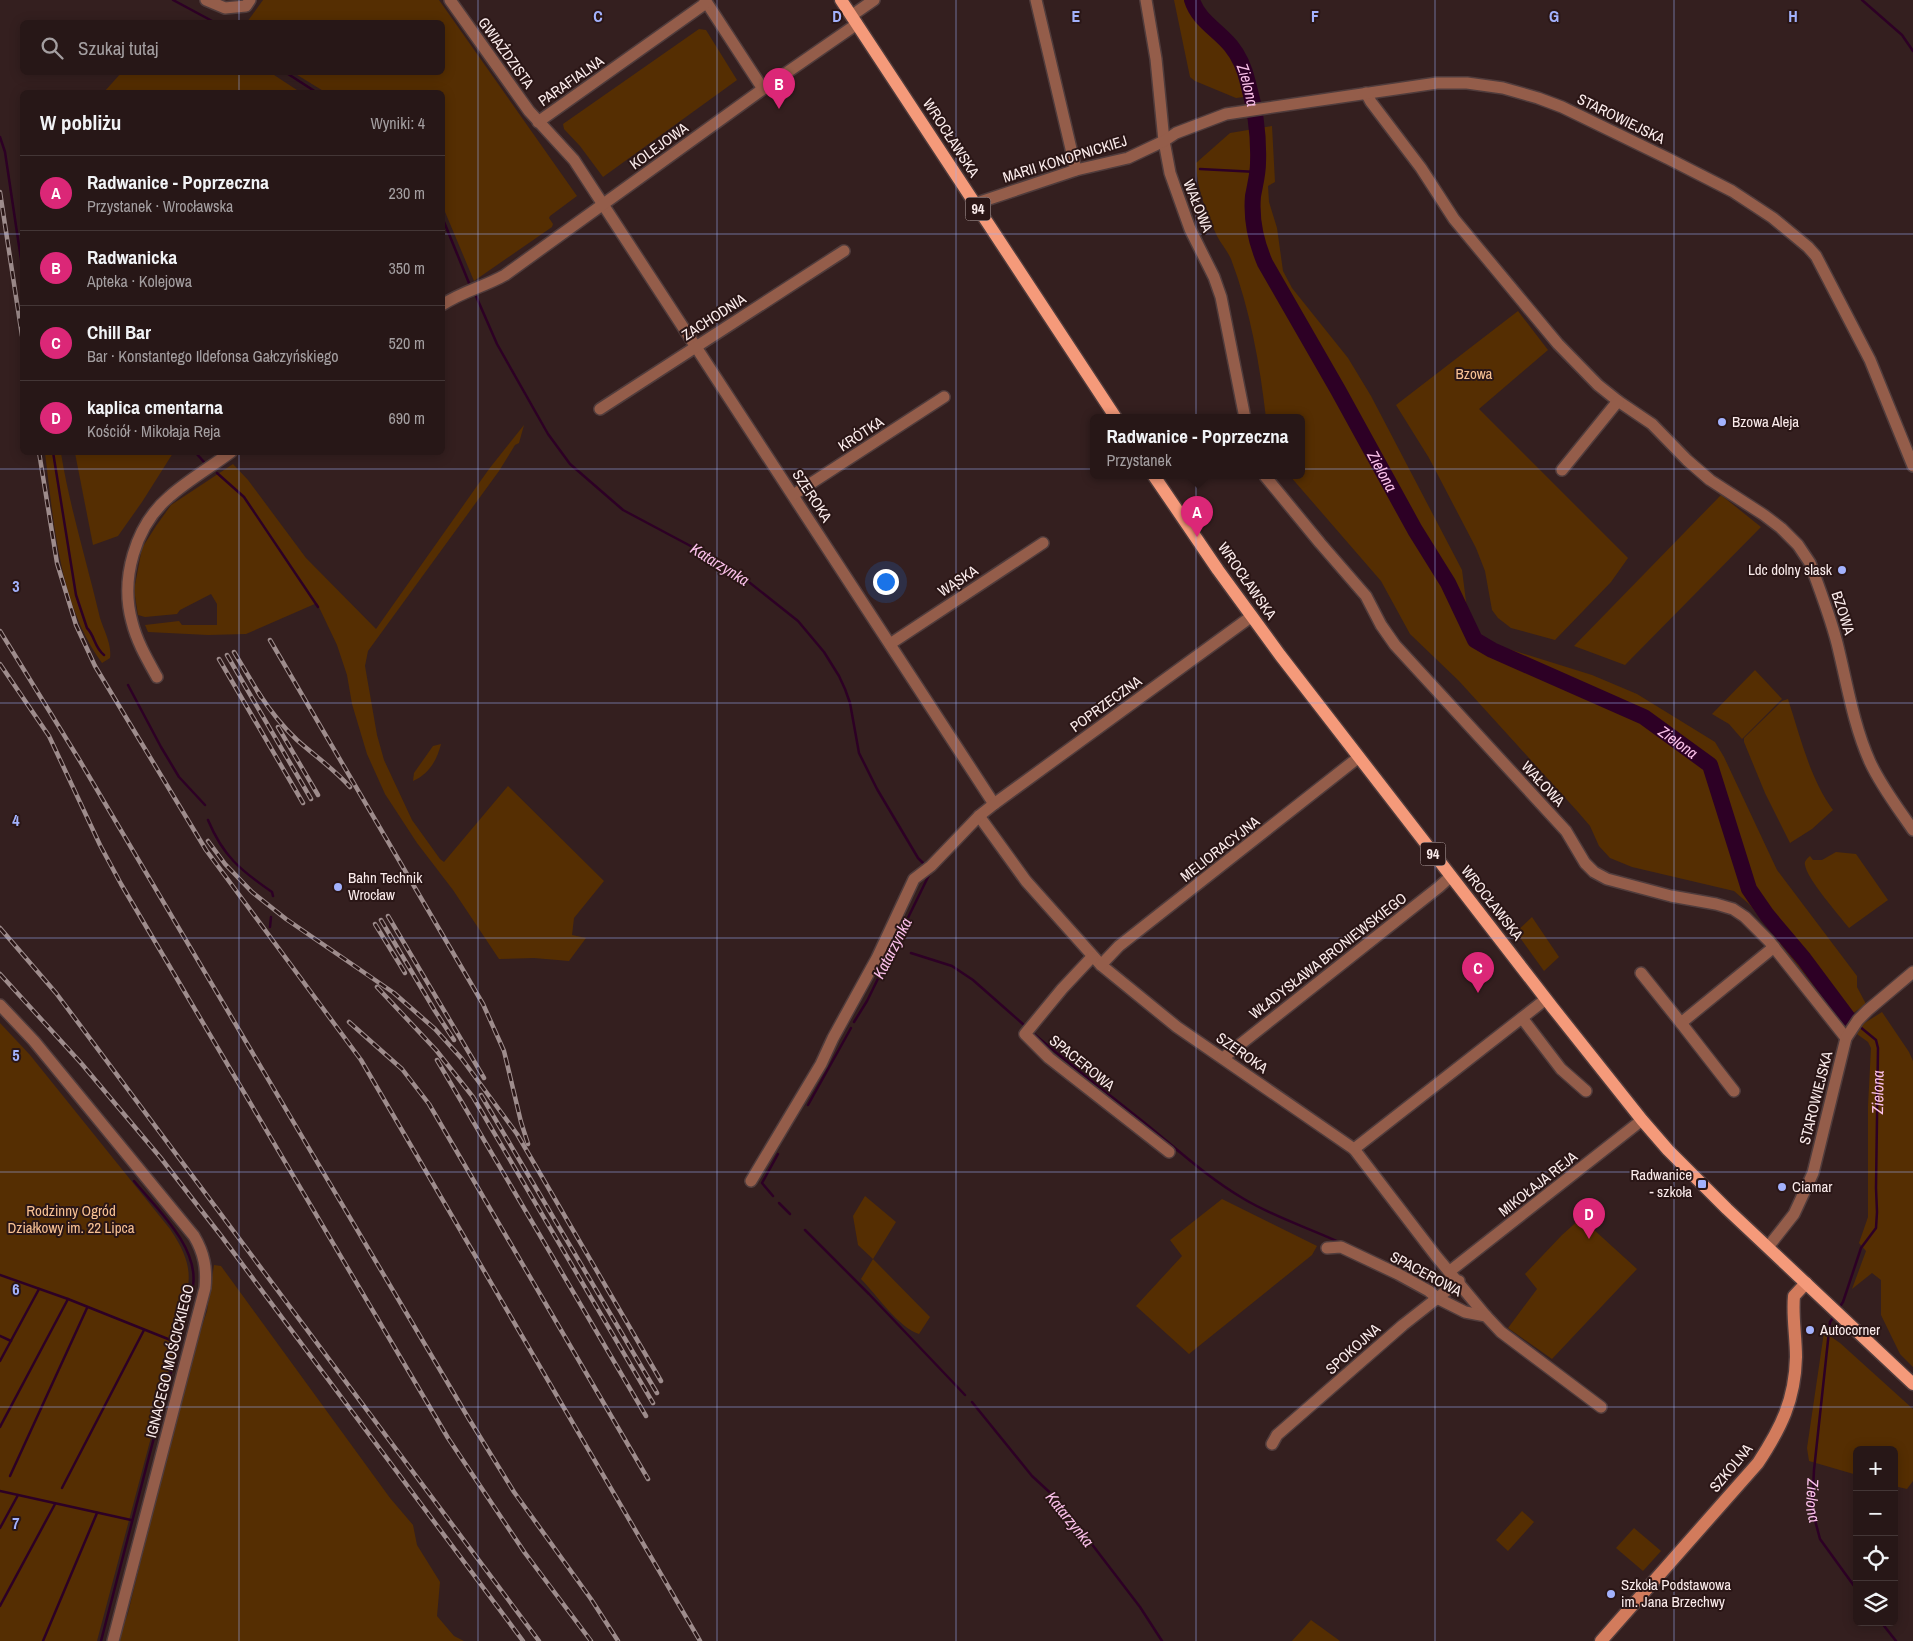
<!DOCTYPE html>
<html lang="pl">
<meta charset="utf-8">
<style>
:root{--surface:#271717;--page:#332424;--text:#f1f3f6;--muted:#a49fa1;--line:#433636;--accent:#db2777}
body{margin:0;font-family:"Archivo Narrow",sans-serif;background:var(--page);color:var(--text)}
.controls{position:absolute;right:15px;bottom:15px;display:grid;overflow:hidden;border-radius:8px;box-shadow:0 2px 12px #0003}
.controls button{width:45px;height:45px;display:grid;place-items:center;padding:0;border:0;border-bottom:1px solid var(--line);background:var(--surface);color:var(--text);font:25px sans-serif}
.you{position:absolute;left:885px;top:581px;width:18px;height:18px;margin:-12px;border:4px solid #fff;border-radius:50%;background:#1a73e8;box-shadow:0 0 0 8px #1a73e833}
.badge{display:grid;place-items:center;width:32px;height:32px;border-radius:50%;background:var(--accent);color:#fff;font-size:16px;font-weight:700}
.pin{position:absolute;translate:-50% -41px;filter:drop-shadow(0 1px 2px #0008)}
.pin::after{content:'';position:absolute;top:26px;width:18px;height:15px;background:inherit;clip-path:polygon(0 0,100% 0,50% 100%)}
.popup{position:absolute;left:1090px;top:414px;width:215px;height:65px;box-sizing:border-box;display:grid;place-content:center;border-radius:8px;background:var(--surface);filter:drop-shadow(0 1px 4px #0005);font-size:16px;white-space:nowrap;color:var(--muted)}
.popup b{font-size:19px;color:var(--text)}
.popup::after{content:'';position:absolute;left:50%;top:100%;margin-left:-10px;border:10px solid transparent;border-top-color:var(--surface)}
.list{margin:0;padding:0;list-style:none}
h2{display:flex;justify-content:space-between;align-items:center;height:65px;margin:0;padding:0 20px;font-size:21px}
h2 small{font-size:16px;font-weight:400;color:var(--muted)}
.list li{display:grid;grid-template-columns:32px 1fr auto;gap:15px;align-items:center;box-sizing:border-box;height:75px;padding:0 20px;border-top:1px solid var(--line)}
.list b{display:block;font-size:19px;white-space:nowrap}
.list p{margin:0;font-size:16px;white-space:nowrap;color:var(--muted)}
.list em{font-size:16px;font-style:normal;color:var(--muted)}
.icon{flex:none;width:28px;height:28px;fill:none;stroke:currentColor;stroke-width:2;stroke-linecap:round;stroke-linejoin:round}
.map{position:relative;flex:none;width:1913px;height:1641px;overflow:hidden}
.search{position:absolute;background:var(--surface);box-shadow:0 2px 12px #0003;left:20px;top:20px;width:425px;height:55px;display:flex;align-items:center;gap:12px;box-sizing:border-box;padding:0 18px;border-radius:8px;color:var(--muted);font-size:19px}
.panel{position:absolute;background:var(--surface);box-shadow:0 2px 12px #0003;left:20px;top:90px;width:425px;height:365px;border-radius:8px}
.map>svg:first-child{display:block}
</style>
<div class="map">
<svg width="1913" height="1641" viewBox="0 0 1913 1641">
<rect width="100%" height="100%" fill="#341f1f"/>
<!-- green -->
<g fill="#552e02">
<path d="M263 0H439L577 196 550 216 549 218 553 224 552 227 474 281 443 207 442 92H325L294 73 442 72V22H247Z"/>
<path d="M1174 0H1186L1194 15 1225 48 1243 73 1246 84 1244 97 1236 98 1195 81 1190 77Z"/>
<path d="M699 29 706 30 737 80 603 177 580 146 564 129 563 124Z"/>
<path d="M122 72 271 73 300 92H104Z"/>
<path d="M1272 126 1275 182 1268 186 1269 202 1277 228 1283 271 1292 288 1348 358 1371 396 1462 570 1467 609 1472 622 1482 636 1496 645 1592 675 1637 694 1715 742 1724 757 1777 870 1857 976V987L1866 1004 1842 1021 1749 904 1734 891 1632 867 1610 858 1599 846 1590 826 1578 812 1459 681 1410 634 1381 581 1290 476H1301V418H1266C1260 365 1250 309 1231 259 1227 250 1221 244 1217 236 1206 212 1197 189 1196 163L1230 133Z"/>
<path d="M1518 311 1548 350 1479 409 1628 558 1611 582 1555 640 1511 628 1498 618 1492 610 1485 571 1476 548 1429 458 1396 405Z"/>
<path d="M524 425 519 443 515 445 499 471 368 651 365 666 377 735 384 760 412 820 440 859 444 862 508 786 604 881 574 918 572 935 586 938 569 961 534 958 499 959 453 890 417 843 385 794 367 754 352 704 347 675 337 645 317 603 246 634 208 635 148 632 145 625 179 621 182 625H217V604L211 594 180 610 177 614 145 617 138 615 134 590 142 548 156 526 171 505 233 464 248 480 306 558 376 629 489 469Z"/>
<path d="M45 453H61C70 509 87 562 100 618 104 631 112 644 110 658L102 663C59 604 54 523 45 453Z"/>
<path d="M75 453V452L173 453 142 502 118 536 93 545Z"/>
<path d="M1721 495 1761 527 1625 665 1574 646Z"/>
<path d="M1755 670 1782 699 1742 739 1729 724 1712 714Z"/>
<path d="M1788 699C1800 736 1810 779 1833 810L1812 829 1790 843 1765 793 1744 742V738L1782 701Z"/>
<path d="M441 744C437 760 429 774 413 781L414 773 433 746Z"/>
<path d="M1836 852 1856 854 1888 900 1849 928C1839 915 1807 879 1805 865 1804 861 1807 859 1810 856L1813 860H1822Z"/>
<path d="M1532 917 1559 957 1544 971 1516 932Z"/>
<path d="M1882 1012 1909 1052 1913 1061V1367L1900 1354 1881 1315V1280L1872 1273 1852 1289 1866 1251 1859 1243 1868 1217V1106L1871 1048 1868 1042 1857 1034 1863 1024Z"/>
<path d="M0 1023 30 1055 170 1229C200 1273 188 1288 175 1336L176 1343 97 1641H0Z"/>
<path d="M865 1196 896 1222 873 1259 930 1317 919 1334C899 1328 876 1294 861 1279L873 1259 858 1245 853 1216Z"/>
<path d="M1222 1199 1317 1246 1312 1255 1189 1354 1136 1306 1182 1256 1170 1240Z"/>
<path d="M1581 1218 1637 1269 1552 1359 1508 1328 1537 1289 1525 1274 1562 1235Z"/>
<path d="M214 1265 221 1266 390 1498 413 1525 417 1545 440 1582 437 1616 454 1636 464 1641H118L128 1613 187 1372 207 1311Z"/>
<path d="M1824 1332 1840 1343 1913 1409V1481L1907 1489 1894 1486V1450H1857V1475L1809 1461 1807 1448Z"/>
<path d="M1522 1511 1534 1522 1508 1551 1496 1540Z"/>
<path d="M1634 1528 1661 1551 1643 1571 1616 1548Z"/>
<path d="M1311 1620 1340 1641H1292Z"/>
</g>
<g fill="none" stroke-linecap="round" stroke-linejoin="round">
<!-- stream -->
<g stroke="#2d0025" stroke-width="2.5">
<path d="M173 0 214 22"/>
<path d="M1862 0 1902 35 1913 51"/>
<path d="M285 72 316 92"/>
<path d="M0 137 5 152 22 266"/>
<path d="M1200 169 1257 172"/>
<path d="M442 217 469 283"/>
<path d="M476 296 497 344 548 434 570 464 623 510 730 567 798 621 824 652 839 676 845 689 850 703 859 753 877 789 918 858 924 864"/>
<path d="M53 452 76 595 87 628C95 636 94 647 104 655"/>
<path d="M195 452 204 462"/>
<path d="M217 473 244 497 318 607"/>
<path d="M128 685 161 747 179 777 205 805"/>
<path d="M208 820C223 856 240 870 272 892L273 896"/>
<path d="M270 927 271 917"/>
<path d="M893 946 901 948"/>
<path d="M911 953 952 966 973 980 1024 1025"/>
<path d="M854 1022 867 1001 929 875"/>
<path d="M1034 1034C1069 1064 1105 1091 1141 1120 1175 1147 1206 1177 1244 1199 1274 1217 1309 1228 1341 1243"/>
<path d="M808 1105 851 1028"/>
<path d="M134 1181C157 1209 199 1247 193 1286 189 1306 182 1326 178 1346"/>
<path d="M773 1196 762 1183 778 1154"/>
<path d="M779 1203 790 1214"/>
<path d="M805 1230 869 1294 965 1395"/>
<path d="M0 1275 68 1299 178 1343"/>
<path d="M1423 1281 1433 1286"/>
<path id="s1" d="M1839 1308 1843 1302 1861 1248 1876 1228 1877 1212 1876 1188 1878 1048 1876 1040 1859 1026"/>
<path id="s2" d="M1835 1315 1830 1322 1814 1470 1812 1509 1820 1539 1857 1590"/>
<path d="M0 1336 11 1341"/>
<path d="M0 1361 39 1289"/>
<path d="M972 1402 1032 1476 1058 1500 1140 1607 1162 1641"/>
<path d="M0 1427 68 1299"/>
<path d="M10 1476 87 1308"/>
<path d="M62 1488 144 1330"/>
<path d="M0 1491 131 1520"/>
<path d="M0 1528 18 1495"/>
<path d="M0 1606 55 1504"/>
<path d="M1881 1622 1896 1641"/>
<path d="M43 1641 97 1513"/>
<path d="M101 1641 176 1353"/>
</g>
<!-- river -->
<path stroke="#2d0025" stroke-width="16" id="s3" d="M1192 0C1198 20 1218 30 1231 46 1240 57 1245 70 1248 83 1255 108 1259 137 1258 163 1258 174 1255 185 1253 196 1251 219 1256 242 1265 263L1338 390 1415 530 1448 583 1475 640 1492 650 1644 717 1710 765 1749 889 1767 915 1804 959 1848 1018"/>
<defs>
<g id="street">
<path d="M206 0 225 8 246 6 250 0"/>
<path d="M450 0 529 111 574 160 994 804"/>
<path d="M705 0 763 89"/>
<path d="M1036 0 1076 170"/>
<path d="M1146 0 1156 59 1164 141 1170 173 1190 229 1214 277 1221 297 1245 418"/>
<path d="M851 16 874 0"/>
<path d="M1366 93 1371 102 1421 168 1454 219 1558 344 1598 385 1618 401 1652 424 1687 460 1710 480 1764 515 1781 528 1798 545 1810 563C1820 590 1830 616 1837 643 1847 683 1853 724 1870 762 1881 786 1898 808 1913 830"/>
<path d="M538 122 706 3"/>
<path d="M974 204 1076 170 1128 158 1164 141 1176 133 1226 114 1437 83H1467L1503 88 1538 98 1562 107 1669 159 1732 191 1773 218 1808 247 1816 256 1870 360 1913 466"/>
<path d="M442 305C463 291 484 287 505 275L763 89 857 24"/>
<path d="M600 409 844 251"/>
<path d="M1562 470 1618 401"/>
<path d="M1265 476 1320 543 1366 596 1381 625 1395 645 1566 831 1585 863 1594 872 1607 879 1671 896 1716 904 1733 909 1745 917 1769 941 1846 1038"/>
<path d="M793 495 944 397"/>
<path d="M890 644 1043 543"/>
<path d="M157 677C147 659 137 642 132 622 120 579 135 526 169 497 188 480 211 467 231 452"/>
<path d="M979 816 1026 881 1101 965 1177 1027 1354 1149 1436 1256 1486 1316"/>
<path d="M1092 957 1062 989 1025 1034 1049 1058 1169 1152"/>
<path d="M1101 965 1119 946 1359 757"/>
<path d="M1641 973 1681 1023 1774 947"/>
<path d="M0 1005 34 1041 194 1236C204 1253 207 1268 205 1288L113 1641"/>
<path d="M1522 1018 1561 1069 1586 1091"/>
<path d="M1681 1023 1734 1091"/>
<path d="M1223 1058 1439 887 1451 876"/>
<path d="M1354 1149 1546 999"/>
<path d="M751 1181 821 1064 833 1038 877 958 914 879 931 866 979 816 994 804 1252 616"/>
<path d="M1768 1247 1794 1214 1813 1173 1846 1038 1858 1020 1868 1010 1913 972"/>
<path d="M1327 1248 1341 1247 1398 1274 1429 1291 1437 1298 1465 1312 1486 1316 1501 1332 1601 1407"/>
<path d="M1450 1271 1642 1120"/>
<path d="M1272 1444 1277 1435 1403 1325 1459 1281"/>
</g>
<path id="secondary" d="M1601 1641 1758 1463C1781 1428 1795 1400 1796 1357 1796 1336 1792 1316 1794 1296L1806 1283"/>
<g id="primary">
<path d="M841 0 1116 418"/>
<path d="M1154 476 1218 570 1280 655 1553 1008 1642 1120 1668 1150 1727 1209 1913 1384"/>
</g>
</defs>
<!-- street casing -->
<use href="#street" stroke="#503c3c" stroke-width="14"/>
<!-- secondary casing -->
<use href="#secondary" stroke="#503c3c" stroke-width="15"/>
<!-- primary casing -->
<use href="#primary" stroke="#503c3c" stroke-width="15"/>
<!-- street -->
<use href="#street" stroke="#945d4a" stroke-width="11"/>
<!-- secondary -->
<use href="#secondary" stroke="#d27b5c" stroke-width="12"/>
<!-- primary -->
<use href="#primary" stroke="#f59a7a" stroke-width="12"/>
<defs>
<g id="rail">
<path d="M0 192 22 336"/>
<path d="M39 452 57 563 76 625 95 666 206 850 361 1060 700 1641"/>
<path d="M0 631 80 761 469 1419 514 1492 591 1599 618 1641"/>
<path d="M270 640 483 1004 504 1051 521 1122 528 1144"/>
<path d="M234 652 261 697"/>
<path d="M227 655 311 799"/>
<path d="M219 659 303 803"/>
<path d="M0 664 49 736 100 845 121 884 448 1438 525 1553 591 1641"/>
<path d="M258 692C269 709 282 726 297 740 315 756 334 769 350 787"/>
<path d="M278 727 318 795"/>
<path d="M208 841 225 864 252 892 286 919 394 993 435 1029 462 1059 517 1134 661 1381"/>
<path d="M388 916 484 1078"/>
<path d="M381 920 435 1011 454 1040"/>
<path d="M375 924 405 973"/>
<path d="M0 928 56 993 539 1641"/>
<path d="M0 974 81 1063 160 1157 222 1237 523 1641"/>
<path d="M377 987 436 1050 473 1097 653 1403"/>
<path d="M349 1022 402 1069 429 1104 648 1479"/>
<path d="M437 1060 646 1416"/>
<path d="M481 1095 657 1393"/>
</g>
</defs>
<!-- rail casing -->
<use href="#rail" stroke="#9e8c8c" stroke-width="4.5"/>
<!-- rail -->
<use href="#rail" stroke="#2a1616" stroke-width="2.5" stroke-dasharray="8" stroke-linecap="butt"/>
</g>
<!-- grid -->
<path fill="none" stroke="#a3b2fd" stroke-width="1" stroke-opacity="0.55" d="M239 0V22M478 0V1641M717 0V1641M956 0V1641M1196 0V1641M1435 0V1641M1674 0V1641M239 72V92M0 234H22M442 234H1913M239 452V1641M0 469H1913M0 703H1913M0 938H1913M0 1172H1913M0 1407H1913"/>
<!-- markers -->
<g fill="#a3b2fd" stroke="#2a1616" stroke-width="2">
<circle cx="1722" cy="422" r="5"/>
<circle cx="1842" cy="570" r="5"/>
<circle cx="338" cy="887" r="5"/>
<rect x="1697" y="1179" width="10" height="10" rx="2.5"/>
<circle cx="1782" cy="1187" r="5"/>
<circle cx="1810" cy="1330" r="5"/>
<circle cx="1611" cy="1594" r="5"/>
</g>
<g text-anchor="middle" stroke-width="4" stroke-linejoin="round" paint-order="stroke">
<!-- shield labels -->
<g fill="#2a1616" stroke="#bcacac" stroke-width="1">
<rect x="965.5" y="197.5" width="25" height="23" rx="4"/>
<rect x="1420.5" y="842.5" width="25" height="23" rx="4"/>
</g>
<g font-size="14" font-weight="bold" fill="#fbecec">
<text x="978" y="214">94</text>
<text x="1433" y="859">94</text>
</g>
<!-- street labels -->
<g font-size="15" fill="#fbecec" stroke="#2a1616">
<text transform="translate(506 53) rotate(54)" y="5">GWIAŹDZISTA</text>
<text transform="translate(571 81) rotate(-35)" y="5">PARAFIALNA</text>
<text transform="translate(1621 119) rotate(26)" y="5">STAROWIEJSKA</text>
<text transform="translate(951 138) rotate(57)" y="5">WROCŁAWSKA</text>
<text transform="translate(659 146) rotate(-36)" y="5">KOLEJOWA</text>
<text transform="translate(1065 159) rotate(-17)" y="5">MARII KONOPNICKIEJ</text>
<text transform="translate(1198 206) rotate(68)" y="5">WAŁOWA</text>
<text transform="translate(714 317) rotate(-33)" y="5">ZACHODNIA</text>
<text transform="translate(861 434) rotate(-33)" y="5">KRÓTKA</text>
<text transform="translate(812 496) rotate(57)" y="5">SZEROKA</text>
<text transform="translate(958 581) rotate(-33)" y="5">WĄSKA</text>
<text transform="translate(1247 581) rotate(55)" y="5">WROCŁAWSKA</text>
<text transform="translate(1843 613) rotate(72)" y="5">BZOWA</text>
<text transform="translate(1106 704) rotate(-36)" y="5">POPRZECZNA</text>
<text transform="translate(1543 784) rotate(47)" y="5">WAŁOWA</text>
<text transform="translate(1220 849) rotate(-38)" y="5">MELIORACYJNA</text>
<text transform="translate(1492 903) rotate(52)" y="5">WROCŁAWSKA</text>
<text transform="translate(1328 956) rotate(-38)" y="5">WŁADYSŁAWA BRONIEWSKIEGO</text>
<text transform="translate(1242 1053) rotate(35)" y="5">SZEROKA</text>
<text transform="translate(1082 1063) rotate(39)" y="5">SPACEROWA</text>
<text transform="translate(1816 1098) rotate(-76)" y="5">STAROWIEJSKA</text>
<text transform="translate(1538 1184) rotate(-38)" y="5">MIKOŁAJA REJA</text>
<text transform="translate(1426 1274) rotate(28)" y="5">SPACEROWA</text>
<text transform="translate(1353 1349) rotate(-42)" y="5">SPOKOJNA</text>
<text transform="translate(170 1361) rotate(-76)" y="5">IGNACEGO MOŚCICKIEGO</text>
<text transform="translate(1731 1468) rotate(-50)" y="5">SZKOLNA</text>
</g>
<!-- park labels -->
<g font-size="15" fill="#f8c194" stroke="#2a1616">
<text x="1474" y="379">Bzowa</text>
<text x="71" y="1216">Rodzinny Ogród<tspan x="71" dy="17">Działkowy im. 22 Lipca</tspan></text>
</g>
<!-- poi labels -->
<g font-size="15" fill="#fbecec" stroke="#2a1616" text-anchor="start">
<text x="1732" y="427">Bzowa Aleja</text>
<text x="1832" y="575" text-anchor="end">Ldc dolny slask</text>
<text x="348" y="883">Bahn Technik<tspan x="348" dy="17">Wrocław</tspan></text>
<text x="1692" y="1180" text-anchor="end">Radwanice<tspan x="1692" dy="17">- szkoła</tspan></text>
<text x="1792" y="1192">Ciamar</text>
<text x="1820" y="1335">Autocorner</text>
<text x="1621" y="1590">Szkoła Podstawowa<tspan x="1621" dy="17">im. Jana Brzechwy</tspan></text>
</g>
<!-- water labels -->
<g font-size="16" font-style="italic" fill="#fbc0ea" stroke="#2a1616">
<text dy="6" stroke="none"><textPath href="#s3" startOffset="104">Zielona</textPath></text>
<text dy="6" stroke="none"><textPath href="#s3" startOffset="524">Zielona</textPath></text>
<text transform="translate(720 564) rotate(32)" y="6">Katarzynka</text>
<text dy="6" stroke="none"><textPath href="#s3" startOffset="945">Zielona</textPath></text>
<text transform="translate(892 948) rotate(-63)" y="6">Katarzynka</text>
<text dy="6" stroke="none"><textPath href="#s1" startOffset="225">Zielona</textPath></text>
<text dy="6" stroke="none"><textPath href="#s2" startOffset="188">Zielona</textPath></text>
<text transform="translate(1070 1519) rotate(51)" y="6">Katarzynka</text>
</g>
</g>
<g font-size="16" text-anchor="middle" font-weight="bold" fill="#a3b2fd" stroke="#2a1616" stroke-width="4" stroke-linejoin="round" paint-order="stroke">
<text x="598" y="22">C</text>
<text x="837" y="22">D</text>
<text x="1076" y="22">E</text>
<text x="1315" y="22">F</text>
<text x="1554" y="22">G</text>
<text x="1793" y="22">H</text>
<text x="16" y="592">3</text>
<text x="16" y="826">4</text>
<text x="16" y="1061">5</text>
<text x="16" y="1295">6</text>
<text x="16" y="1529">7</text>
</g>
</svg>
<div class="controls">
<button>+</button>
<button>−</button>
<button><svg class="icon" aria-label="locate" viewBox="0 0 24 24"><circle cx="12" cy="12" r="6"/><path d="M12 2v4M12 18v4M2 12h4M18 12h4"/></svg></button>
<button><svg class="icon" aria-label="layers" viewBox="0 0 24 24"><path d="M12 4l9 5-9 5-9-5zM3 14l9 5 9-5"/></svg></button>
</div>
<div class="you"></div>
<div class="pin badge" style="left:1197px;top:537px">A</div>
<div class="popup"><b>Radwanice - Poprzeczna</b>Przystanek</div>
<div class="pin badge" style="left:779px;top:109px">B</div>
<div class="pin badge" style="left:1478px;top:993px">C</div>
<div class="pin badge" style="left:1589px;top:1239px">D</div>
<div class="search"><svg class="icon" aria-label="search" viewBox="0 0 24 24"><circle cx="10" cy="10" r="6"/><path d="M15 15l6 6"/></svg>Szukaj tutaj</div>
<section class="panel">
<h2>W pobliżu<small>Wyniki: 4</small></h2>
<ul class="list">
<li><span class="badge">A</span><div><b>Radwanice - Poprzeczna</b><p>Przystanek · Wrocławska</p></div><em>230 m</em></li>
<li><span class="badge">B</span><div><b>Radwanicka</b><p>Apteka · Kolejowa</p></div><em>350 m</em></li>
<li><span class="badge">C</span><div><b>Chill Bar</b><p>Bar · Konstantego Ildefonsa Gałczyńskiego</p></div><em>520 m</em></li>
<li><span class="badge">D</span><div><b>kaplica cmentarna</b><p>Kościół · Mikołaja Reja</p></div><em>690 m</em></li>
</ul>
</section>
</div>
